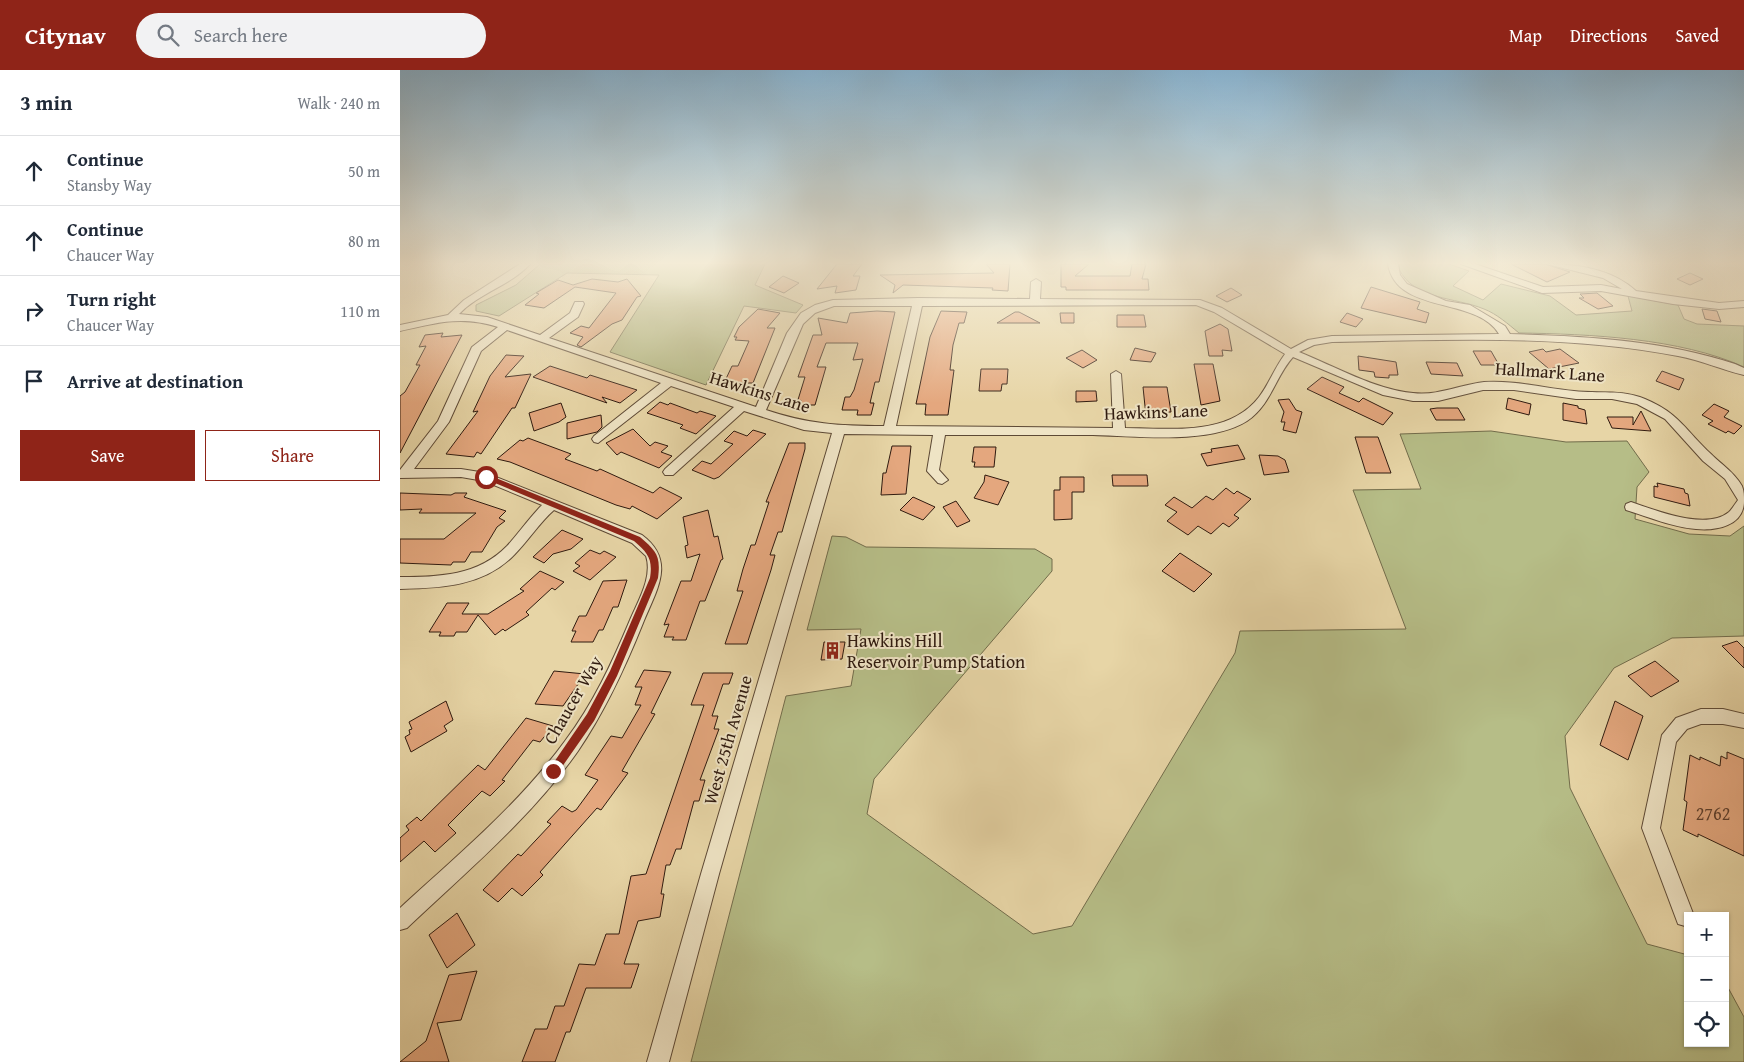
<!DOCTYPE html>
<meta charset="utf-8">
<style>
:root{--surface:#fff;--page:#f2f2f3;--text:#1f2937;--muted:#747a83;--line:#e0e1e3;--accent:#8f2418}
body{margin:0;font-family:"Gentium Book Plus",serif;background:var(--page);color:var(--text)}
.controls{position:absolute;right:15px;bottom:15px;display:grid;overflow:hidden;border-radius:0px;box-shadow:0 1px 4px #0004}
.controls button{width:45px;height:45px;display:grid;place-items:center;padding:0;border:0;border-bottom:1px solid var(--line);background:var(--surface);color:var(--text);font:25px sans-serif}
.stop{position:absolute;width:15px;height:15px;margin:-11px;border:4px solid #8f2418;border-radius:50%;background:#fff}
.stop.end{background:#8f2418;border-color:#fff;box-shadow:0 1px 5px #0008}
.list{margin:0;padding:0;list-style:none}
h2{display:flex;justify-content:space-between;align-items:center;height:65px;margin:0;padding:0 20px;font-size:21px}
h2 small{font-size:16px;font-weight:400;color:var(--muted)}
.list li{display:grid;grid-template-columns:32px 1fr auto;gap:15px;align-items:center;box-sizing:border-box;height:70px;padding:0 20px;border-top:1px solid var(--line)}
.list b{display:block;font-size:19px;white-space:nowrap}
.list p{margin:0;font-size:16px;white-space:nowrap;color:var(--muted)}
.list em{font-size:16px;font-style:normal;color:var(--muted)}
.actions{display:flex;gap:10px;padding:15px 20px}
.actions a{flex:1;padding:11px 0;border:1px solid var(--accent);border-radius:0px;text-align:center;font-size:18px;color:var(--accent)}
.actions .main{background:var(--accent);color:#fff}
.icon{flex:none;width:28px;height:28px;fill:none;stroke:currentColor;stroke-width:2;stroke-linecap:round;stroke-linejoin:round}
.map{position:relative;flex:none;width:1344px;height:992px;overflow:hidden}
header{display:flex;align-items:center;gap:30px;box-sizing:border-box;height:70px;padding:0 25px;background:var(--accent);color:#fff}
header strong{font-size:24px}
nav{display:flex;gap:28px;margin-inline-start:auto;font-size:18px}
.search{width:350px;height:45px;background:var(--page);display:flex;align-items:center;gap:12px;box-sizing:border-box;padding:0 18px;border-radius:28px;color:var(--muted);font-size:19px}
main{display:flex}
aside{flex:1;background:var(--surface)}
.map>svg:first-child{display:block}
</style>
<header>
<strong>Citynav</strong>
<div class="search"><svg class="icon" aria-label="search" viewBox="0 0 24 24"><circle cx="10" cy="10" r="6"/><path d="M15 15l6 6"/></svg>Search here</div>
<nav><a>Map</a><a>Directions</a><a>Saved</a></nav>
</header>
<main>
<aside>
<h2>3 min<small>Walk · 240 m</small></h2>
<ul class="list">
<li><svg class="icon" aria-label="ahead" viewBox="0 0 24 24"><path d="M12 20V5M6 11l6-6 6 6"/></svg><div><b>Continue</b><p>Stansby Way</p></div><em>50 m</em></li>
<li><svg class="icon" aria-label="ahead" viewBox="0 0 24 24"><path d="M12 20V5M6 11l6-6 6 6"/></svg><div><b>Continue</b><p>Chaucer Way</p></div><em>80 m</em></li>
<li><svg class="icon" aria-label="right" viewBox="0 0 24 24"><path d="M7 20v-9h11M14 6l5 5-5 5"/></svg><div><b>Turn right</b><p>Chaucer Way</p></div><em>110 m</em></li>
<li><svg class="icon" aria-label="arrive" viewBox="0 0 24 24"><path d="M6 21V4h12l-3 4 3 4H6"/></svg><div><b>Arrive at destination</b></div></li>
</ul>
<div class="actions"><a class="main">Save</a><a>Share</a></div>
</aside>
<div class="map">
<svg width="1344" height="992" viewBox="0 0 1344 992">
<rect width="100%" height="100%" fill="#e7d5a6"/>
<filter id="stains"><feTurbulence type="fractalNoise" baseFrequency=".004" numOctaves="4"/><feColorMatrix values="0 0 0 0 .2 0 0 0 0 .09 0 0 0 0 .02 0 0 0 .5 -.17"/></filter>
<radialGradient id="worn" r=".72"><stop offset=".6" stop-color="#630" stop-opacity="0"/><stop offset="1" stop-color="#630" stop-opacity=".3"/></radialGradient>
<!-- green -->
<g fill="#b6bd87" stroke="#726c4b">
<path d="M140 194H365L355 215 403 235 396 243 344 236 306 315 210 282 259 205 167 203 99 246 76 241V235L116 215Z"/>
<path d="M1000 194H1049L1069 201 1053 216 1083 230 1101 214 1150 226 1176 245 1232 241 1228 226 1278 235 1284 249 1297 254 1344 256V297C1280 268 1189 264 1119 263 1108 254 1097 244 1084 239 1055 227 1014 230 999 199Z"/>
<path d="M1091 361 1166 372 1227 371 1249 402 1237 417 1235 449 1289 464 1330 466 1344 456V566L1272 568 1214 598 1165 666 1170 718 1247 874 1288 885V973H1325V912L1344 947V992H291L386 626 451 616 461 559 407 560 432 466 446 467 466 477 635 479 652 489V501L474 709 467 744 633 864 672 856 835 583 840 561 1006 559 953 420 1021 419 1000 364Z"/>
</g>
<!-- building -->
<g fill="#e4a77e" stroke="#2f1a0f">
<path d="M437 194H462L453 206H460L456 220 435 223 437 216 417 219Z"/>
<path d="M586 194H610L608 221 592 220 593 218 503 215 493 223 495 215 480 205 594 203Z"/>
<path d="M661 194H689L675 206H730L732 194H746L742 209H748L749 220H666V217H661Z"/>
<path d="M1111 194H1145L1170 202 1147 212Z"/>
<path d="M1290 203 1303 209 1290 215 1277 209Z"/>
<path d="M383 206 399 213 384 223 369 217Z"/>
<path d="M192 209 218 212 227 209 241 226 237 227 222 250 212 254 181 277 177 275 183 267 170 263 181 256 189 258 216 223 175 217 144 238 125 235 139 224 136 223 158 210 173 215Z"/>
<path d="M971 217 1020 232 1017 239 1029 243 1026 253 961 238Z"/>
<path d="M831 218 842 225 827 232 816 226Z"/>
<path d="M1197 223 1213 236 1198 239 1179 228H1184L1180 224Z"/>
<path d="M358 239 380 243 367 258H375L353 313H324L332 296H338L349 271 335 270 337 267H334L339 257Z"/>
<path d="M1302 239 1317 241 1321 252 1305 249Z"/>
<path d="M477 241 495 242 479 312H475L470 333H474L471 345H457L458 340H442L445 327H450L454 320 463 289 453 290 458 273H426L417 297H426L415 335H399L401 330 397 333 405 307H398L413 265H422L418 248 447 253 450 243Z"/>
<path d="M541 241 567 242 564 253H559L553 275 550 300H554L548 345H525L526 334H516L530 267Z"/>
<path d="M615 242H619L640 253H597Z"/>
<path d="M660 243H674V253H661Z"/>
<path d="M947 243 963 249 956 257 940 252Z"/>
<path d="M717 245H744L746 257H717Z"/>
<path d="M820 254 828 259 832 281 822 280 823 286H809L805 261Z"/>
<path d="M43 263 41 267 62 265 0 383V326L5 322 20 295H16L26 276 19 277 25 265Z"/>
<path d="M735 278 756 283 751 292 730 290Z"/>
<path d="M1143 279 1146 282 1160 279 1179 293 1149 299 1129 282Z"/>
<path d="M682 280 697 290 683 298 666 288Z"/>
<path d="M1073 281H1091L1099 295H1081Z"/>
<path d="M106 285 124 286 105 307 131 304 115 338H112L81 384 77 382 74 387 46 384 78 341 73 342 90 306Z"/>
<path d="M958 286 996 292 998 305H989V308L975 307 974 302 959 300Z"/>
<path d="M1026 292 1057 293 1063 306 1031 304Z"/>
<path d="M794 294H813L820 331 801 335Z"/>
<path d="M150 296 187 308 190 305 237 320 220 333 202 327 207 333 133 307Z"/>
<path d="M581 299H608L607 314H602L601 321H579Z"/>
<path d="M1262 301 1284 309 1279 320 1256 311Z"/>
<path d="M922 307 944 317 939 323 959 332 963 328 993 343 983 355 907 319Z"/>
<path d="M743 317H767L771 342H764V346H746Z"/>
<path d="M676 321H696L697 331 676 332Z"/>
<path d="M1108 328 1131 334 1129 345 1106 339Z"/>
<path d="M889 329 896 340 902 342 896 363 883 360 885 352H881L884 342 878 330Z"/>
<path d="M260 332 268 335 270 333 297 343 300 341 316 346 296 364 280 358 283 355 247 343Z"/>
<path d="M161 333 166 347 159 352 134 361 129 343Z"/>
<path d="M1163 333 1178 336V338L1185 340 1187 354 1163 350Z"/>
<path d="M1314 334 1329 341 1324 347 1342 356 1334 364 1328 361 1326 363 1308 354 1313 351 1302 345Z"/>
<path d="M1037 338H1058L1065 350H1036L1030 339Z"/>
<path d="M1241 341 1251 361 1212 358 1207 347H1233V355Z"/>
<path d="M201 345 202 357 197 362 167 369V353Z"/>
<path d="M233 359 250 376 255 372 268 376 261 382 272 386 259 398 221 382 217 385 206 373Z"/>
<path d="M353 360 366 364 319 407 314 409 292 400 302 391 311 394 333 374 324 371 334 361 347 366Z"/>
<path d="M955 367H978L991 403H966Z"/>
<path d="M128 368 171 384 165 389 197 401 200 399 253 423 260 417 282 428 257 449 232 436 230 439 216 435 110 392 97 389 120 370 123 371Z"/>
<path d="M389 373H405V379L382 462H378L370 485H375L371 500 347 574H325L343 521H337L343 499 351 475H355L369 432H366Z"/>
<path d="M838 375 845 389 807 396 801 384 812 382 811 379Z"/>
<path d="M492 376H511L506 424 481 425 483 403H486Z"/>
<path d="M574 377H596L594 397H574L575 392H572Z"/>
<path d="M859 385 878 386 885 390 889 402 864 405Z"/>
<path d="M585 405 609 412 598 435 574 428 584 412Z"/>
<path d="M712 405H747L748 416H713Z"/>
<path d="M660 407H684V422H672V449L654 450V420H660Z"/>
<path d="M1257 413 1284 419 1285 423 1288 424 1290 436 1254 427V416L1258 417Z"/>
<path d="M826 418 834 424 837 421 851 429 834 445 839 448 829 457 823 453 811 464 798 456 788 465 767 451 777 442 765 435 774 427 792 438 806 426 813 430Z"/>
<path d="M0 423 51 425 55 423H67L64 427 106 441 99 448 105 451 97 457 82 482H71L65 492H53L51 495 0 493V469H44L76 443H19L22 439 0 440Z"/>
<path d="M513 427 535 437 523 450 500 440Z"/>
<path d="M556 431 570 451 557 457 543 437Z"/>
<path d="M308 440 314 467 318 466 323 489 321 490 305 531H300L286 570H272L274 567H264L269 554 264 555 281 511H291L300 484 287 488 285 476 288 475 283 447Z"/>
<path d="M162 460 183 469 171 479 153 484 144 493 133 487Z"/>
<path d="M190 480 200 484 204 481 216 487 190 510 173 501 180 496 175 493Z"/>
<path d="M780 483 812 504 794 522 762 501Z"/>
<path d="M140 501 164 512 155 520 152 518 126 542 129 545 105 561 103 559 95 565 78 545 67 562H56L54 566H39L41 562H29L47 533H69L62 544H88L124 521 120 519Z"/>
<path d="M227 510 218 537H213L203 560H199L193 572H171L176 561H172L179 546H186L203 511Z"/>
<path d="M1337 571 1344 578V598L1322 576Z"/>
<path d="M424 572H445L442 589 421 590Z"/>
<path d="M1255 591 1279 611 1251 627 1228 606Z"/>
<path d="M244 600 271 602 251 643 255 644 222 701 228 703 201 740 197 738 140 802 143 805 122 826 112 818 98 832 83 820 118 784 121 786 151 754 147 752 162 736 172 742 176 740 198 710 185 705 211 666 222 668 241 635H235L242 617H235Z"/>
<path d="M154 601 185 604 163 636 135 634Z"/>
<path d="M303 603H333L329 614H323L312 646H318L314 659H319L300 710H305L299 731H294L281 779H276L270 795H266L261 824H264L260 847 238 851 224 894H239L231 918H186L170 962H166L155 992H122L135 959H147L155 936H164L179 894 195 895 206 864H219L231 806 246 804 304 635H291Z"/>
<path d="M46 631 53 650 44 656 47 661 11 682 5 667 10 664 9 660 12 659 9 652Z"/>
<path d="M1215 631 1243 646 1228 690 1200 675Z"/>
<path d="M126 648 153 656 140 672 133 670 102 710 105 711 90 726 82 721 48 755 56 763 35 782 24 771 0 792V768L9 760 6 756 17 747 21 751 78 695 85 700Z"/>
<path d="M1327 682 1344 689V786L1298 764V767L1283 760 1287 732 1284 730 1290 685 1300 690V687L1320 696 1321 686 1327 689Z"/>
<path d="M57 843 75 875 47 898 29 865Z"/>
<path d="M77 901 61 950 37 953 49 992H0L26 971 49 905Z"/>
</g>
<g fill="none" stroke-linecap="round" stroke-linejoin="round">
<defs>
<g id="minor">
<path d="M120 194H130C110 216 79 223 59 244L87 247 140 265 170 243 175 232H183L184 234 178 247 149 268 356 337 387 263 401 243 415 235 433 230 518 228 630 229 631 212 636 209 641 212 640 229 800 230 822 238 891 279 908 270 932 266 1099 264C1077 226 996 245 988 194H998L1000 205 1007 214 1046 231 1070 235 1105 256 1110 264C1185 266 1263 270 1335 294L1344 298V305C1322 300 1301 290 1278 286 1165 264 1047 270 932 272L914 275 899 282C934 296 976 320 1013 323 1038 326 1059 315 1084 312 1114 310 1144 318 1174 321 1198 324 1222 319 1245 329 1279 343 1286 361 1311 384 1322 395 1334 402 1342 416 1344 421 1344 426 1344 431 1344 456 1316 461 1296 459 1272 457 1249 447 1226 440L1225 437 1226 434 1231 432C1255 440 1306 461 1329 442 1332 439 1335 434 1338 430L1325 409 1303 391 1265 349 1237 334 1212 329H1176L1114 320H1083L1038 331H1013L983 325 893 287C875 307 871 335 847 351 809 375 737 366 693 365 644 365 595 365 545 365L539 400 548 410 542 414 538 413 527 401 533 365 444 364 319 804 269 992H247L301 804 432 363 404 360 344 341 273 405H265L263 402 265 399 334 337 271 316 198 373 194 372 192 369 194 366 261 313 107 260 81 281 49 352 14 399H61L86 403 242 465C277 491 256 521 243 553 225 598 205 641 178 681 131 748 66 802 7 858L0 860V838C58 785 119 734 165 671 193 634 212 593 230 550 238 531 253 507 246 486L232 473 154 440C139 453 129 470 115 484 85 516 42 518 0 519V507C39 507 78 506 107 476 119 463 129 448 142 435L84 411 61 407 0 408V400L38 351 72 277 98 257C62 245 35 253 0 261V255L48 245 64 230ZM796 235 814 242 885 284C875 297 869 314 859 327 828 367 770 358 725 358L721 304 716 301 711 304 713 358 496 356 522 236ZM434 236H512L484 356C439 356 408 354 366 340L403 254 415 243Z"/>
<path d="M1061 194H1075L1143 217 1201 215 1222 219 1203 208 1147 194C1178 194 1212 199 1236 221L1319 233 1344 231V237L1319 239 1273 234 1201 221 1142 223Z"/>
<path d="M1301 639H1323L1344 644V658L1323 654H1301L1287 659 1276 672 1260 758 1294 846H1288V855L1285 856 1278 854 1242 758 1262 665 1276 648Z"/>
</g>
</defs>
<!-- minor casing -->
<use href="#minor" stroke="#5d4935" stroke-width="2"/>
<!-- minor -->
<use href="#minor" fill="#efe4c5" fill-rule="evenodd"/>
</g>
<!-- sky -->
<linearGradient id="sky" x2="0" y2="1"><stop stop-color="#89b5d3"/><stop offset="0.58" stop-color="#f4ecd7"/><stop offset="1" stop-color="#f4ecd7" stop-opacity="0"/></linearGradient>
<rect width="1344" height="333" fill="url(#sky)"/>
<!-- route -->
<path fill="#8f2418" d="M86 404 240 467C256 481 261 485 258 508L217 606 194 651 157 704 153 706 148 701 150 698 187 644 210 601 250 508C253 489 248 483 234 471L83 408 82 407Z"/>
<!-- icons -->
<defs>
<symbol id="building-bare" viewBox="-9 -9 18 18"><path d="M-4-6H4V6H1V3H-1V6H-4ZM-2.5-4.3h1.7v1.8h-1.7ZM.8-4.3h1.7v1.8H.8ZM-2.5-1h1.7V.8h-1.7ZM.8-1h1.7V.8H.8Z" fill="#8f2418" stroke="#efe4c5" stroke-width="2.5" paint-order="stroke"/></symbol>
</defs>
<g fill-rule="evenodd">
<use href="#building-bare" x="420" y="568" width="25" height="25"/>
</g>
<g text-anchor="middle" stroke-width="4" stroke-linejoin="round" paint-order="stroke">
<!-- street labels -->
<g font-size="18" fill="#2f1a0f" stroke="#efe4c5">
<text transform="translate(1150 302) rotate(4)" y="6">Hallmark Lane</text>
<text transform="translate(360 322) rotate(17)" y="6">Hawkins Lane</text>
<text transform="translate(756 342) rotate(-2)" y="6">Hawkins Lane</text>
<text transform="translate(173 630) rotate(-60)" y="6">Chaucer Way</text>
<text transform="translate(328 670) rotate(-74)" y="6">West 25th Avenue</text>
</g>
<!-- poi labels -->
<g font-size="18" fill="#2f1a0f" stroke="#efe4c5" text-anchor="start">
<text x="447" y="577">Hawkins Hill<tspan x="447" dy="21">Reservoir Pump Station</tspan></text>
</g>
<!-- near-number labels -->
<g font-size="18" fill="#5c3d2b">
<text x="1313" y="750">2762</text>
</g>
</g>
<rect width="100%" height="100%" filter="url(#stains)"/>
<rect width="100%" height="100%" fill="url(#worn)"/>
</svg>
<div class="controls">
<button>+</button>
<button>−</button>
<button><svg class="icon" aria-label="locate" viewBox="0 0 24 24"><circle cx="12" cy="12" r="6"/><path d="M12 2v4M12 18v4M2 12h4M18 12h4"/></svg></button>
</div>
<div class="stop" style="left:86px;top:407px"></div>
<div class="stop end" style="left:153px;top:701px"></div>
</div>
</main>
